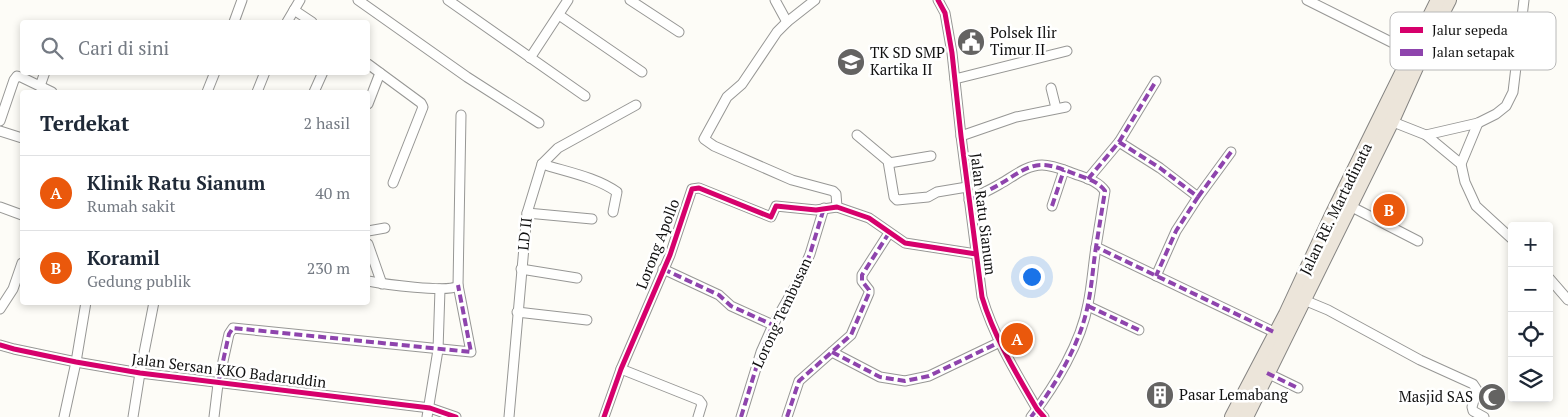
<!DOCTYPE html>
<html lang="id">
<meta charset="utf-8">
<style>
:root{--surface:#fff;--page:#f6f6f7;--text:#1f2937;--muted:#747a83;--line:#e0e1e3;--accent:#ea580c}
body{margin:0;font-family:"PT Serif",serif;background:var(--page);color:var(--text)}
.controls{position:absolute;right:15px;bottom:15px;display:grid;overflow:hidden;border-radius:5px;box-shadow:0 2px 8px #0003}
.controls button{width:45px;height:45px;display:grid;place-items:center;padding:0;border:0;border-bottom:1px solid var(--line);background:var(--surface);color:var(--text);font:25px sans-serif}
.you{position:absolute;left:1031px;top:276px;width:18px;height:18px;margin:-12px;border:4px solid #fff;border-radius:50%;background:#1a73e8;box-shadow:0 0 0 8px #1a73e833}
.badge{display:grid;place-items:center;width:32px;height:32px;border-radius:50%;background:var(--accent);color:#fff;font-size:16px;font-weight:700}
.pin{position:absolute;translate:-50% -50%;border:2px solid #fff;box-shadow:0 1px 5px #0006}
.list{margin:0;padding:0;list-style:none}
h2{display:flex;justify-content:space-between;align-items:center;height:65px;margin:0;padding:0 20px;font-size:21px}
h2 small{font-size:16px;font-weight:400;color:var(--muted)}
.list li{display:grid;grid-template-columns:32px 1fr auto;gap:15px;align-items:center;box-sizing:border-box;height:75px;padding:0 20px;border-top:1px solid var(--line)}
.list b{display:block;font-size:19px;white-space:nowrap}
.list p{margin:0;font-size:16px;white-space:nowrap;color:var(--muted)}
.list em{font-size:16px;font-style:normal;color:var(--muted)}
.icon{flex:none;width:28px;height:28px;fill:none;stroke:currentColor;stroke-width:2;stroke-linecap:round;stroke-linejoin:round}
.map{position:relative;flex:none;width:1568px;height:417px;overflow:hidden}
.search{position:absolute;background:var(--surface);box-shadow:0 2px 8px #0003;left:20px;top:20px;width:350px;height:55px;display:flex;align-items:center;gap:12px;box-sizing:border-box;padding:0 18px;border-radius:5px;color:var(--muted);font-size:19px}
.panel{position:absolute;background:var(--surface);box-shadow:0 2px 8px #0003;left:20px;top:90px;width:350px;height:215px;border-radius:5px}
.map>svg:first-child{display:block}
</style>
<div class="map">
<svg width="1568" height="417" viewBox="0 0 1568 417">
<rect width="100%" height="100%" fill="#fdfcf7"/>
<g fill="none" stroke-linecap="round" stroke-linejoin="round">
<defs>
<g id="minor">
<path d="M358 0 467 77 539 123"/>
<path d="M448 0 585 96"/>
<path d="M630 0 679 32"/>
<path d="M775 0 787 22"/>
<path d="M815 0 787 22 777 32 742 84 727 97 704 139 714 146 792 180 833 191 836 194 837 207"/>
<path d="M938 0 945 13 952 53 961 136 982 297C994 337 1016 373 1037 409L1044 417"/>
<path d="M1307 0 1421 57"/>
<path d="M294 10 312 22"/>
<path d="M559 15 642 72"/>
<path d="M234 22 242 0"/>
<path d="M287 22 300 0"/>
<path d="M530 58 568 0"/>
<path d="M368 64 421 103 423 107 393 183"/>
<path d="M955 79 1067 51"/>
<path d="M40 86 45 72"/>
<path d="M1051 88 1056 108"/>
<path d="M207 92 215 72"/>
<path d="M257 92 265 72"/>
<path d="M314 92 323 72"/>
<path d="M368 104 380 73"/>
<path d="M1388 120 1426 135 1461 164 1465 182 1476 206 1512 239"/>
<path d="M0 121 14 80 17 76 21 77 52 92"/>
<path d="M0 131 22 138"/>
<path d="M857 135 888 161 894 197 897 200 928 197 937 192 967 187"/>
<path d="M1426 135 1478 123 1496 114 1506 106 1513 92 1524 0"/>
<path d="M961 136 1016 117 1066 107"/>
<path d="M1119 142 1156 81"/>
<path d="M889 163 931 156"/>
<path d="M542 164C567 172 596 177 617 192L613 212"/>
<path d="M1461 164 1478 123"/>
<path d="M1088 179 1119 142 1160 168 1198 197 1176 231 1156 276"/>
<path d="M1198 197 1231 152"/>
<path d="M969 200C979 195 990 190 1000 184 1013 177 1026 165 1042 165 1053 165 1064 170 1075 174 1086 178 1098 181 1105 191L1096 247 1276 333"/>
<path d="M1052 206 1064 170"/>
<path d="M1350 206 1418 241"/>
<path d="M0 207 22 215"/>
<path d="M527 213 592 219"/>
<path d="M368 231 385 228"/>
<path d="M368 244 382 284"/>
<path d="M521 269 577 278"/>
<path d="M663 269 719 295 731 306 773 325"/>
<path d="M1549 278 1568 300"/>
<path d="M368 281C383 284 447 293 458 286L461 115"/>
<path d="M1304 300 1328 310 1420 360 1473 384 1477 390 1472 407 1473 411 1484 417"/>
<path d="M1088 306 1139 330"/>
<path d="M0 309 13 289 22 263"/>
<path d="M517 312 587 320"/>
<path d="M0 345 14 349 76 362 140 373 430 408 456 417"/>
<path d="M832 352 880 377 905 381 929 376 1000 342"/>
<path d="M621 369 699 400 702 404 698 417"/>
<path d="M1267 373 1298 388"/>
<path d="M64 417 76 362 86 302"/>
<path d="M133 417 140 373 154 302"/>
<path d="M214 417 218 384 229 334 233 328 471 352 458 285"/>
<path d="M427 417 438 350 440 289"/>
<path d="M509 417 527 213 542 164 558 148 636 105"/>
<path d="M604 417 621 369 670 255 692 189 699 188 771 217 776 206 816 210 837 207 869 218 905 243 976 254"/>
<path d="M741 417 761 352 773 325 800 278 810 254 824 208"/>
<path d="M787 417 799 381 851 335 869 293V290L862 281V275L889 233"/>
<path d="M1031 417C1055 386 1081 343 1088 304 1092 285 1093 266 1096 247"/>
</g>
<g id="trunk">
<path d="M1436 25 1449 0"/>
<path d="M1232 417 1286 314 1331 217 1438 0"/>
<path d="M1246 417 1392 121 1418 63"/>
</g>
</defs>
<!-- minor casing -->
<use href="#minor" stroke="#979795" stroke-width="11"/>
<!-- trunk casing -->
<use href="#trunk" stroke="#858482" stroke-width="16"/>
<!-- minor -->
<use href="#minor" stroke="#fffffe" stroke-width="9"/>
<!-- trunk -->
<use href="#trunk" stroke="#ece5da" stroke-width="14"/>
<!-- quiet -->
<g stroke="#8e44ad" stroke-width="4" stroke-dasharray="8 4" stroke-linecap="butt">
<path d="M1119 142 1156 81"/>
<path d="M1088 179 1119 142 1160 168 1198 197 1176 231 1156 276"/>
<path d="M1198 197 1231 152"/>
<path d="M969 200C979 195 990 190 1000 184 1013 177 1026 165 1042 165 1053 165 1064 170 1075 174 1086 178 1098 181 1105 191L1096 247 1276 333"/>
<path d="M1052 206 1064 170"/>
<path d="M663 269 719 295 731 306 773 325"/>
<path d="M1088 306 1139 330"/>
<path d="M832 352 880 377 905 381 929 376 1000 342"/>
<path d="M1267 373 1298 388"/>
<path d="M218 384 229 334 233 328 471 352 458 285"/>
<path d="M741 417 761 352 773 325 800 278 810 254 824 208 823 209"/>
<path d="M787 417 799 381 851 335 869 293V290L862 281V275L889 233"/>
<path d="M1031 417C1055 386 1081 343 1088 304 1092 285 1093 266 1096 247"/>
</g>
<defs>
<g id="cycleway">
<path d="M938 0 945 13 952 53 961 136 982 297C994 337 1016 373 1037 409L1044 417"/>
<path d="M0 345 14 349 76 362 140 373 430 408 456 417"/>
<path d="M604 417 621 369 670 255 692 189 699 188 771 217 776 206 816 210 837 207 869 218 905 243 976 254"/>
</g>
</defs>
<!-- cycleway casing -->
<use href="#cycleway" stroke="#fff" stroke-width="8"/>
<!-- cycleway -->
<use href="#cycleway" stroke="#d6006c" stroke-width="5"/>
</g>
<!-- icons -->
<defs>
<symbol id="civic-disc" viewBox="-11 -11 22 22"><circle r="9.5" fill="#646362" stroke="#fff"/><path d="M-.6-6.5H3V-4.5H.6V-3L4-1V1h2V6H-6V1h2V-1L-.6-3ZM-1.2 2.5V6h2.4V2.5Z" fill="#fff"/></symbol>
<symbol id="school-disc" viewBox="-11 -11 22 22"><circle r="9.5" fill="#646362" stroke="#fff"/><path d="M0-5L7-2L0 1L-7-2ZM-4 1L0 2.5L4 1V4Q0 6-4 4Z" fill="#fff"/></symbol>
<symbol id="building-disc" viewBox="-11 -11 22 22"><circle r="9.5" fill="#646362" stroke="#fff"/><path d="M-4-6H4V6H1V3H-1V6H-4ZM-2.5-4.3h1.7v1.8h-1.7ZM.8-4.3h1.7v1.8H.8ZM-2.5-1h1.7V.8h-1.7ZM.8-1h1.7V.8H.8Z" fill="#fff"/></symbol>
<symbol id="mosque-disc" viewBox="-11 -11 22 22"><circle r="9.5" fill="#646362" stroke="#fff"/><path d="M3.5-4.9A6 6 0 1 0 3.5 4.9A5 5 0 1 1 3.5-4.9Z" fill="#fff"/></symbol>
</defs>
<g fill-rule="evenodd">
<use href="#civic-disc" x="955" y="26" width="32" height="32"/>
<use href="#school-disc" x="835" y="46" width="32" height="32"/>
<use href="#building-disc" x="1144" y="379" width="32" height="32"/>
<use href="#mosque-disc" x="1476" y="381" width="32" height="32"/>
</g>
<g text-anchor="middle" stroke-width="5" stroke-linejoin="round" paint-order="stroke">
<!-- poi labels -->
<g font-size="15" fill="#111" stroke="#fff" text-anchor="start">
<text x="990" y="38">Polsek Ilir<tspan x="990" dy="17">Timur II</tspan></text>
<text x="870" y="58">TK SD SMP<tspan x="870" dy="17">Kartika II</tspan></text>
<text x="1179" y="400">Pasar Lemabang</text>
<text x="1473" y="402" text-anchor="end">Masjid SAS</text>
</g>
<!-- street labels -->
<g font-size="15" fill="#111" stroke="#fff">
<text transform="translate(1336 209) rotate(-64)" y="5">Jalan RE. Martadinata</text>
<text transform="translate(983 214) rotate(83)" y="5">Jalan Ratu Sianum</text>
<text transform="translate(525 234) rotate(-84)" y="5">LD II</text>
<text transform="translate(658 244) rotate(-69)" y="5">Lorong Apollo</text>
<text transform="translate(782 313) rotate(-65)" y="5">Lorong Tembusan</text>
<text transform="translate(229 371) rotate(7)" y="5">Jalan Sersan KKO Badaruddin</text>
</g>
</g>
<!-- legend -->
<rect x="1390" y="12" width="166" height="58" rx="8" fill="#fff" stroke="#b8b8b8" stroke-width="1"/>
<rect x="1400" y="27" width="23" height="6" fill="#d6006c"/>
<rect x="1400" y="49" width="23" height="7" fill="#8e44ad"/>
<g font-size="14" fill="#111">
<text x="1432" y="35">Jalur sepeda</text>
<text x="1432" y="57">Jalan setapak</text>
</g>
</svg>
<div class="controls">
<button>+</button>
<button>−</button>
<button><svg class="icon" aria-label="locate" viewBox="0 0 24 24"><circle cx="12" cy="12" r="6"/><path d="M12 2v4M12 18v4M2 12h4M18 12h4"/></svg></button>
<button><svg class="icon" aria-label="layers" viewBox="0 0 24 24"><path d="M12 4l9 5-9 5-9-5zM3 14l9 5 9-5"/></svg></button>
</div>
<div class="you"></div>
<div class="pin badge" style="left:1017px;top:339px">A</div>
<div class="pin badge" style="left:1389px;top:210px">B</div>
<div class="search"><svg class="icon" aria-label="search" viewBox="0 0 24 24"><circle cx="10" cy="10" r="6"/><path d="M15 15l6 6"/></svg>Cari di sini</div>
<section class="panel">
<h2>Terdekat<small>2 hasil</small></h2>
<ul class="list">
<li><span class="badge">A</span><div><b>Klinik Ratu Sianum</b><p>Rumah sakit</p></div><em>40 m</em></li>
<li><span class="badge">B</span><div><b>Koramil</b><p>Gedung publik</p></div><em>230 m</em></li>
</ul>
</section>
</div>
